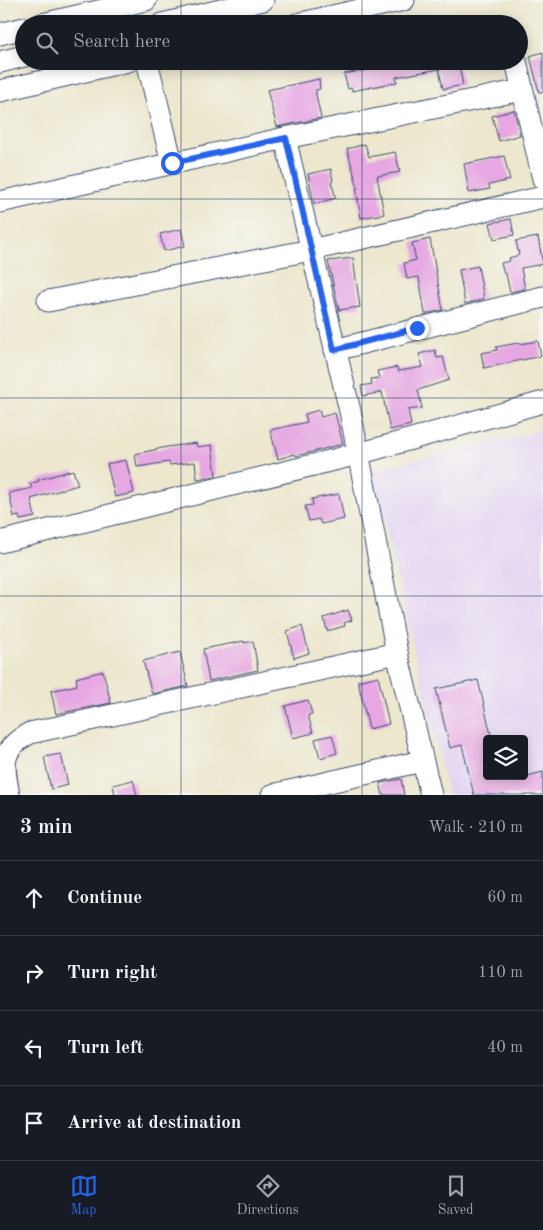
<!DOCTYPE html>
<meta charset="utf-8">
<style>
:root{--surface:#171b24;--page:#242831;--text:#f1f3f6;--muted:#9ea1a6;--line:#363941;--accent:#2563eb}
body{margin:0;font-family:"Old Standard TT",serif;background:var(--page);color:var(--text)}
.controls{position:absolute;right:15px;bottom:15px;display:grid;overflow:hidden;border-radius:5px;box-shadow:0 2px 12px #0003}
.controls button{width:45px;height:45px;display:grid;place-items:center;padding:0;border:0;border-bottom:1px solid var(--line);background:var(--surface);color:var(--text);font:25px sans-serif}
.stop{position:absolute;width:15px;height:15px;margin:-11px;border:4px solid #2563eb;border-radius:50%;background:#fff}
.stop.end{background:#2563eb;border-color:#fff;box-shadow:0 1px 5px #0008}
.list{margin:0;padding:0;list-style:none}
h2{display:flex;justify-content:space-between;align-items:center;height:65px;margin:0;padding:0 20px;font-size:21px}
h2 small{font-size:16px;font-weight:400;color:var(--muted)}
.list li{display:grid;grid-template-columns:32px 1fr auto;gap:15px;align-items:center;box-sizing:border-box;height:75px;padding:0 20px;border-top:1px solid var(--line)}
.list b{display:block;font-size:19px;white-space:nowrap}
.list em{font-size:16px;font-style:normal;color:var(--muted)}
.icon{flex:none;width:28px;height:28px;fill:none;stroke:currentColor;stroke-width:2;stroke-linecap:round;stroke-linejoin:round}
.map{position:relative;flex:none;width:543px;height:795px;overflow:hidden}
.search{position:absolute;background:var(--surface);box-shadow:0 2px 12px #0003;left:15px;right:15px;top:15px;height:55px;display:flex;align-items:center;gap:12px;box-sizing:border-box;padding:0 18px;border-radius:28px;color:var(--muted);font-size:19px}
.sheet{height:365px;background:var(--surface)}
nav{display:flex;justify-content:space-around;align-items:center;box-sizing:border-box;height:70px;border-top:1px solid var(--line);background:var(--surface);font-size:14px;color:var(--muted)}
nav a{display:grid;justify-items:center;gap:2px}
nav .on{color:var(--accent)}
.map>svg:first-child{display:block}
</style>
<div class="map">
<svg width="543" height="795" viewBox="0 0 543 795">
<rect width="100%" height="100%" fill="#f6f6f2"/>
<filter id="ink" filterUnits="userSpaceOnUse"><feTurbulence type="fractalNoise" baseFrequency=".02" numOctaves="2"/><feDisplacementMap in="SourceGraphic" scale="10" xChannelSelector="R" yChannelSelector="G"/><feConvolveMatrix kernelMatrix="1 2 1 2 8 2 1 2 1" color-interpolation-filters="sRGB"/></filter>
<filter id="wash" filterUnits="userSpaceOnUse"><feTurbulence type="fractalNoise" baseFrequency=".0096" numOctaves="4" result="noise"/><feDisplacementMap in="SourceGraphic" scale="20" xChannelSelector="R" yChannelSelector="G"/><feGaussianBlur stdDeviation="1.12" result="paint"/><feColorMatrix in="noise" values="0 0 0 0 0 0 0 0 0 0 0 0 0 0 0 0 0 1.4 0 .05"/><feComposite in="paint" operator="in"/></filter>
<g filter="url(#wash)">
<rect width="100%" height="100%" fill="#ece7cd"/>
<!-- built -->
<path fill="#e3d3f2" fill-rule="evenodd" d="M543 430V795H448L372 470ZM487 739H524V776H487Z"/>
<g id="blocks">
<!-- building -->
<g fill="#e6a7e2">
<path d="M543 52V92H539L530 56Z"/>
<path d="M418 61H458L463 85 443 89 439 69 396 77 397 82 352 91V88L348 89 344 74Z"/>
<path d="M319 79 320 89 316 90V95L321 118 277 127 267 90Z"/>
<path d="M514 110 520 135 499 141 492 116Z"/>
<path d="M365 144 369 157 395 152 400 172 377 176 384 214 361 218 356 188H358L347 149Z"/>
<path d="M504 156 510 180 489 185 490 189 469 193 464 164Z"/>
<path d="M331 169 333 181 331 182 336 198 314 204 308 174Z"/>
<path d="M511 219 514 235 494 239 490 223Z"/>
<path d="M181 229 185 246 164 251 160 234Z"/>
<path d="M538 237 543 264 521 268 525 289 510 292 506 274H504L501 263 510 261 509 258 519 255 516 241Z"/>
<path d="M430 239 443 310 425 314 419 277 407 279 404 263 416 260 412 243Z"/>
<path d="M353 258 360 307 339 310 328 261Z"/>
<path d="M478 266 484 299 465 304 459 270Z"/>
<path d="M538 341 541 356 484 368 481 353 497 350 496 347 518 343 519 344Z"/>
<path d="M435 350 437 358 443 357 449 380 418 390 422 408 408 410 411 425 390 430 382 392 363 396 361 386 372 384 371 379 379 378 377 371 397 367 398 371 423 367 419 354Z"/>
<path d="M319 410 321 417 335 413 343 444 296 456 295 454 278 459 270 430 307 422 305 414Z"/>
<path d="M196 443 197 447 212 445 216 476 197 479 195 462 170 465 169 462 137 467 135 454 167 447Z"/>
<path d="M126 460 134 493 115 497 107 464Z"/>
<path d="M73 470 78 485 31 499 35 517 20 520 19 516 14 517 9 493 32 488 30 484 39 481 38 480Z"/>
<path d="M339 494 344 519 321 524 319 519 309 521 305 506 313 505 312 499Z"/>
<path d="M348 610 352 620 344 623 345 626 327 631 324 618Z"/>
<path d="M302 626 309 653 294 658 287 631Z"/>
<path d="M244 641V643L253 641 258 670 209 681 203 649Z"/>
<path d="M180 652 188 686 152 694 143 661Z"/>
<path d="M103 671 111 703 56 714 51 691 77 685 76 678Z"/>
<path d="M378 676 389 724 369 729 358 681Z"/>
<path d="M478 680 492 739H487V776H515V779L543 772V795H474L462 745 450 748 436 689Z"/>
<path d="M308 700 312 714 308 715 313 733 293 738 285 706Z"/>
<path d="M332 735 337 753 320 758 315 739Z"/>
<path d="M61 754 68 785 51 789 44 757Z"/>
<path d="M401 779 404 795H383L380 783Z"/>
<path d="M133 780 137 795H115L113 785Z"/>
</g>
</g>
</g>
<g filter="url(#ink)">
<use href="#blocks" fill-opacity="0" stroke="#3a4b6f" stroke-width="1"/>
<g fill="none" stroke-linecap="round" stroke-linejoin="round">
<defs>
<g id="minor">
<path d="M42 24 146 0"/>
<path d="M162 24 263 0"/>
<path d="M297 24 404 0"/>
<path d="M0 34 24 28"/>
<path d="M147 61 172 163"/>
<path d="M516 61 543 179"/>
<path d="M0 62 24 56"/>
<path d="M0 91 128 61"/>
<path d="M285 138 350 411 397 653 431 795"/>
<path d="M0 202 285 138 522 90"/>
<path d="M48 301 311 250 543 197"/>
<path d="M335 350 543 297"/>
<path d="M0 542 358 454 543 402"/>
<path d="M9 795C3 763 0 749 30 733L397 653"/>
<path d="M272 795 422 761"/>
</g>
</defs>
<!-- minor casing -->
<use href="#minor" stroke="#3a4b6f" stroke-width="23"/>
<!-- minor -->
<use href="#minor" stroke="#fff" stroke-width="21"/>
</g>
</g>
<g fill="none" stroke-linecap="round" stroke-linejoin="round" filter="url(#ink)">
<!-- route -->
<path stroke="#2563eb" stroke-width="6" d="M172 163 286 138 334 350 417 328"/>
</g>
<!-- grid -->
<path fill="none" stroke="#1b2f5e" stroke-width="1" stroke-opacity="0.55" d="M181 0V24M362 0V24M181 61V795M362 61V795M0 199H543M0 398H543M0 596H543"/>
</svg>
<div class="controls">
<button><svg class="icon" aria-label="layers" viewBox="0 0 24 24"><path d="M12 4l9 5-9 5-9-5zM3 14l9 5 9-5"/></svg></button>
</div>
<div class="stop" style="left:172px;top:163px"></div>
<div class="stop end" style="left:417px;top:328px"></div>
<div class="search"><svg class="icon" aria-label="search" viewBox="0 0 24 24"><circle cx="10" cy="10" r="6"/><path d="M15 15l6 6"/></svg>Search here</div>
</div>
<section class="sheet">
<h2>3 min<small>Walk · 210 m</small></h2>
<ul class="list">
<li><svg class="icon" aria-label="ahead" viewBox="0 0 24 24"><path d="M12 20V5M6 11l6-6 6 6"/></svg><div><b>Continue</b></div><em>60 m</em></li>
<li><svg class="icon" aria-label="right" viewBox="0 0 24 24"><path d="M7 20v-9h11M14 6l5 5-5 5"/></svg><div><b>Turn right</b></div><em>110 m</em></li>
<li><svg class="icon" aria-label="left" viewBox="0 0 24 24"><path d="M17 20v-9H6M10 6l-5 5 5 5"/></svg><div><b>Turn left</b></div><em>40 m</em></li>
<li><svg class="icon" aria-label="arrive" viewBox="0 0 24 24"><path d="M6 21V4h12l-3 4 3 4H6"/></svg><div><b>Arrive at destination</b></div></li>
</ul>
</section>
<nav>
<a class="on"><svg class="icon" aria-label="map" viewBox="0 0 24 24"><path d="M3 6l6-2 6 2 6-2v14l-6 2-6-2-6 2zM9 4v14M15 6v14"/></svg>Map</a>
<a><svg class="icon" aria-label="directions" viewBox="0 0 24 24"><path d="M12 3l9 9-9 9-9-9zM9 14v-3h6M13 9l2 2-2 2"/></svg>Directions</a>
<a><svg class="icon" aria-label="saved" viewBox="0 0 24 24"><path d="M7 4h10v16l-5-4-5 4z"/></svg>Saved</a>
</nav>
